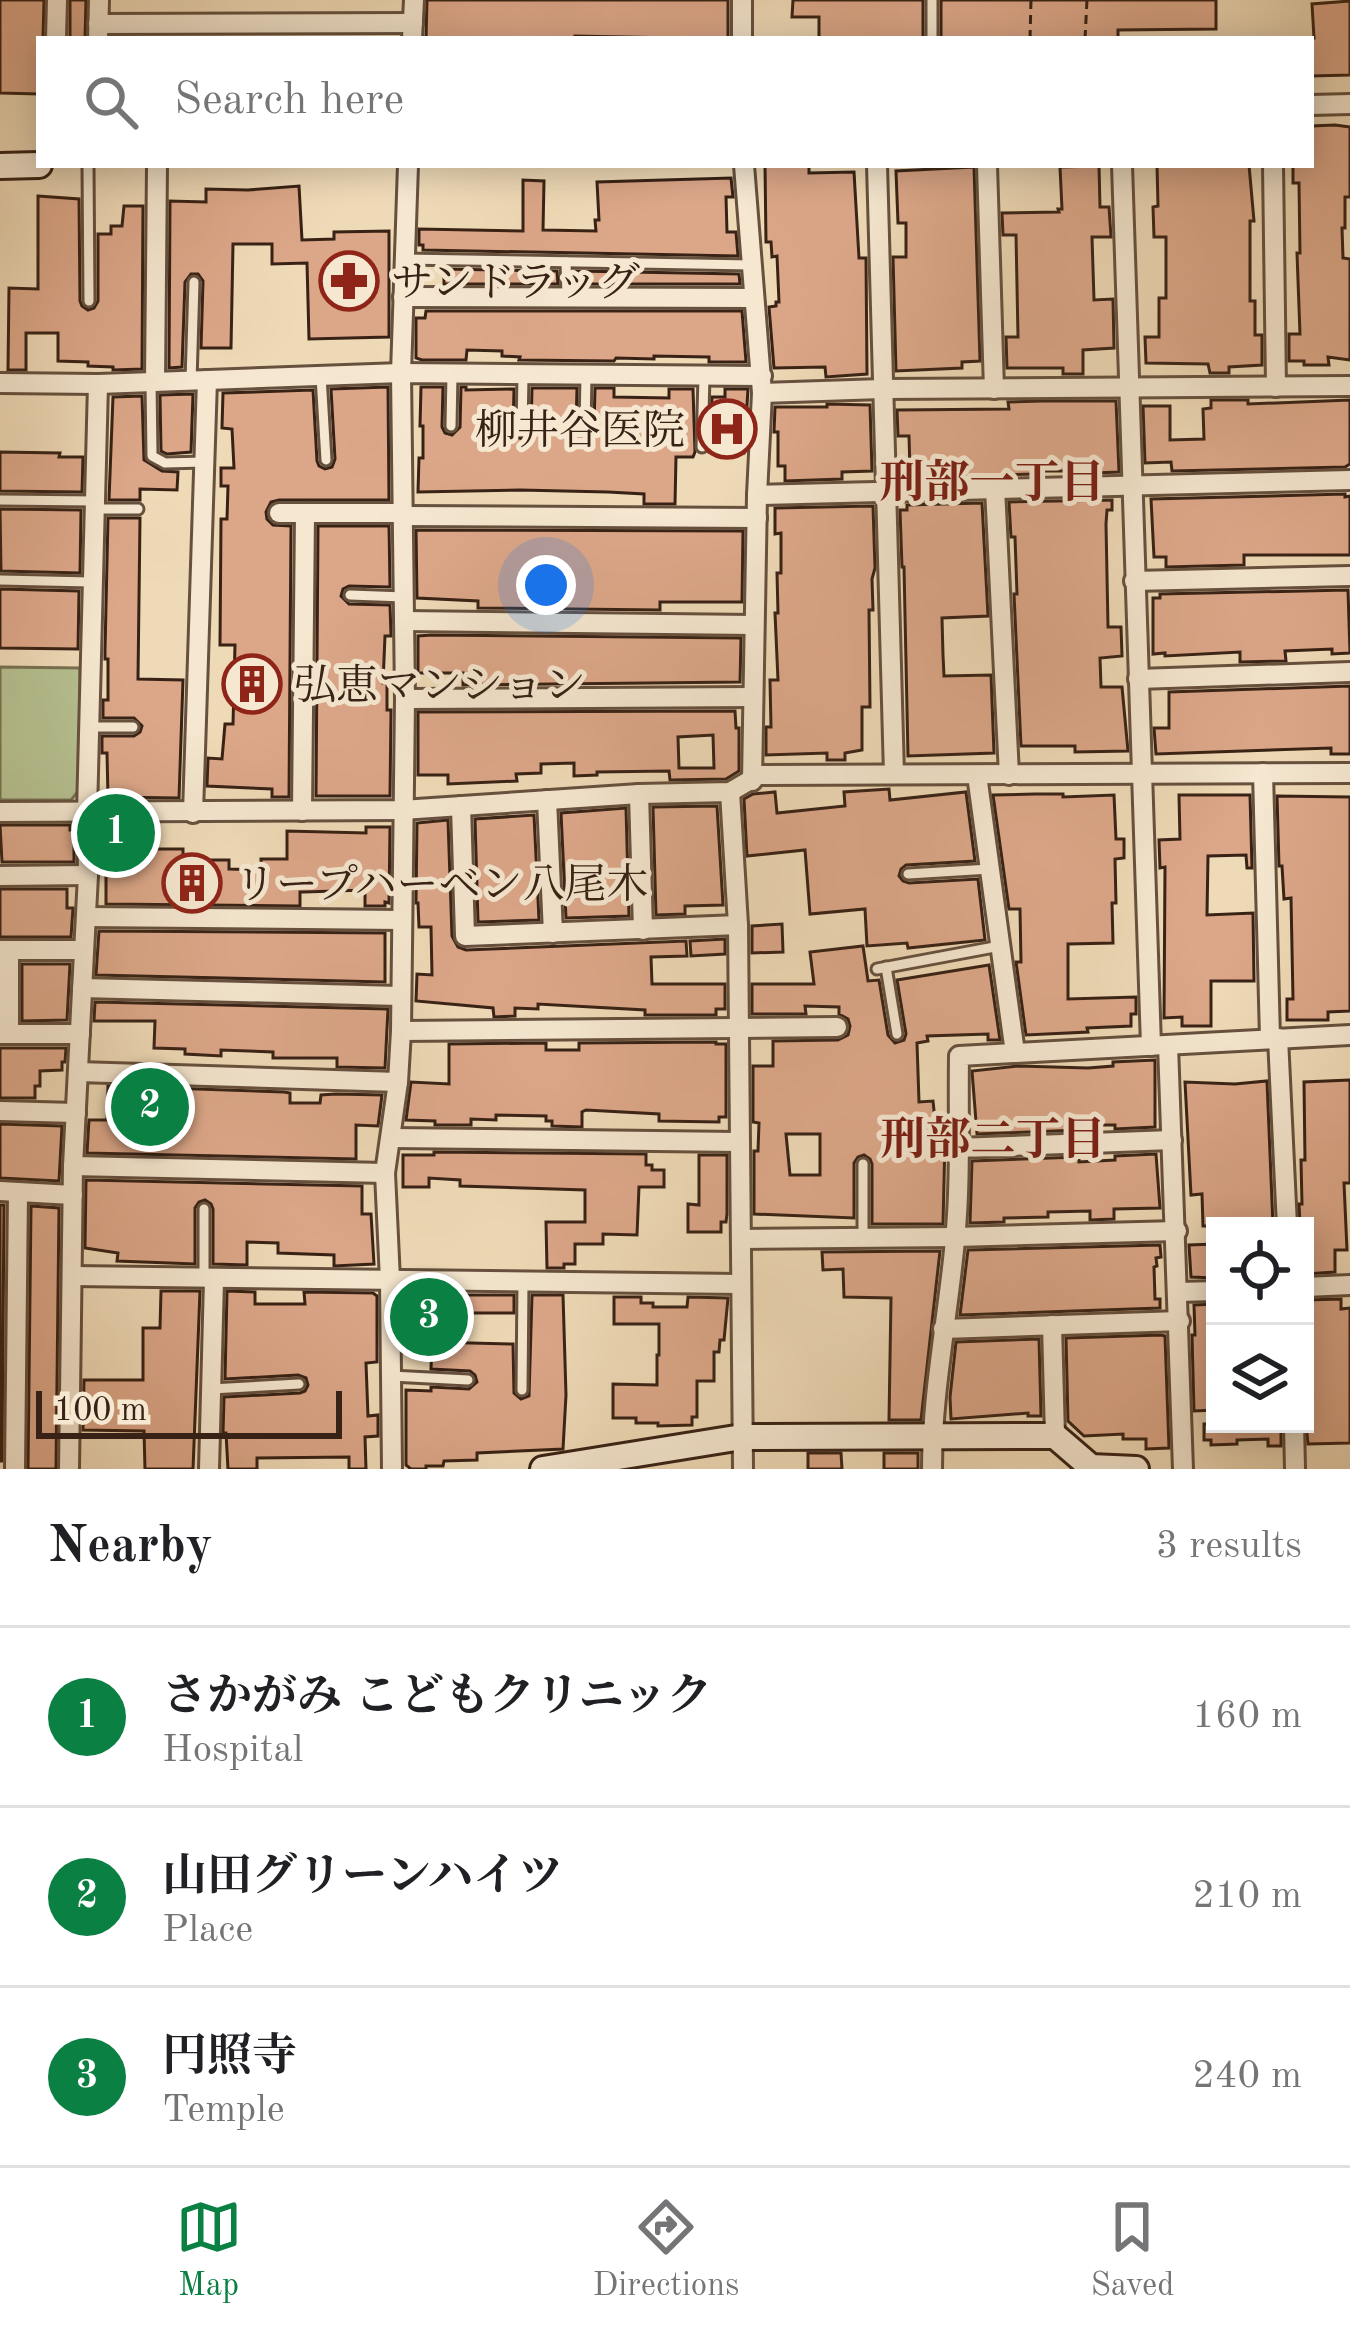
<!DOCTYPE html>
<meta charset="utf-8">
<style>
:root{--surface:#fff;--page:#f2f2f2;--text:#202124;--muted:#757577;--line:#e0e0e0;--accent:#0b8043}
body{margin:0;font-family:"Old Standard TT","Noto Serif JP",serif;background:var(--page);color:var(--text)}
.controls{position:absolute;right:36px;bottom:36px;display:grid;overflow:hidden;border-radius:0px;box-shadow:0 6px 30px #0003}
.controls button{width:108px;height:108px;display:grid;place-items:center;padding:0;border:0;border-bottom:3px solid var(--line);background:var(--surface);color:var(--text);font:60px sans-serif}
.scale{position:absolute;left:36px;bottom:30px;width:306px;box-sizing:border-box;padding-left:12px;border:6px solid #382215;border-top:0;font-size:33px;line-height:42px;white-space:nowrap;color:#382215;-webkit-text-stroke:9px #f5e7d0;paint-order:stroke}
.you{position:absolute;left:546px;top:585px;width:42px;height:42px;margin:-30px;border:9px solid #fff;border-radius:50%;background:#1a73e8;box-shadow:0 0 0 18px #1a73e833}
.badge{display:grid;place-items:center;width:78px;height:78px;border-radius:50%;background:var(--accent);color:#fff;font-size:39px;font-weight:700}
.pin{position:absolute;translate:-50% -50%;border:6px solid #fff;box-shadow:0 3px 12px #0006}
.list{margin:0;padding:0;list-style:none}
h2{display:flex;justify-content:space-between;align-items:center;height:156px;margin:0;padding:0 48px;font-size:51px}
h2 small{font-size:39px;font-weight:400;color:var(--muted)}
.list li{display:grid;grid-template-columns:78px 1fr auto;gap:36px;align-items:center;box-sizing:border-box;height:180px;padding:0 48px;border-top:3px solid var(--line)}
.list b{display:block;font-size:45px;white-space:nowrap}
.list p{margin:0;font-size:39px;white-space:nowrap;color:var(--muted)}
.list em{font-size:39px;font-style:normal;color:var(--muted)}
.icon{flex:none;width:66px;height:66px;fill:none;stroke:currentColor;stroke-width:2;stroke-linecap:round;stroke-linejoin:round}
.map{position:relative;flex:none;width:1350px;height:1469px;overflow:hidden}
.search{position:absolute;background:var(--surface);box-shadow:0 6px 30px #0003;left:36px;right:36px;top:36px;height:132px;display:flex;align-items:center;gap:30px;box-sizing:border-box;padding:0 42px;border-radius:0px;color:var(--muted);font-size:45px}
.sheet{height:696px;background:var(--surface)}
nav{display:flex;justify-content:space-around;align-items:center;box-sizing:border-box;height:168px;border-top:3px solid var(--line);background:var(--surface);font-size:33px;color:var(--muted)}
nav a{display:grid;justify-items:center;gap:6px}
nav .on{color:var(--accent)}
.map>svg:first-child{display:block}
</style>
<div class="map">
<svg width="1350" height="1469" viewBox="0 0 1350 1469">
<rect width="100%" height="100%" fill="#efdab7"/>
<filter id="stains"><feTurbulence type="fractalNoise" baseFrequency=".00167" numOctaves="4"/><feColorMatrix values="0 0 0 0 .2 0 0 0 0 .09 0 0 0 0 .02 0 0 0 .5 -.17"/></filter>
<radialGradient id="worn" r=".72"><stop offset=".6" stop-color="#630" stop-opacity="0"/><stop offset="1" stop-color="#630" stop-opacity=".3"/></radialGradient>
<!-- green -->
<path fill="#b6c090" stroke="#777152" stroke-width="3" d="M0 667 80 668V789L71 800H0Z"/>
<!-- building -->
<g fill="#dca789" stroke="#382215" stroke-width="3" fill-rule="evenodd">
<path d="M0 0H44L43 39H39V94L0 93Z"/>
<path d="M70 0H86L85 39H70Z"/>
<path d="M427 0H728V39L575 36V39H426Z"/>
<path d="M793 0H923V39H819V17H792Z"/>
<path d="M941 0H1216V29L1118 30V39H941Z"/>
<path d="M1350 1V75L1311 76V38H1314L1312 4Z"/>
<path d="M1335 125 1350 127V197H1345V228H1342L1343 258 1350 259V360L1328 357 1329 365H1304V361H1289V334H1300L1297 253H1300L1299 183H1293V165H1311V126Z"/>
<path d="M765 165H809V173L854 172 859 258H866L867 374 826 377 825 367 774 368 769 307 776 306V302H779L777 256 772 257 771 242H766Z"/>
<path d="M1157 165H1249L1254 221H1250V301H1255V335H1262V365L1229 367V373H1210L1208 364 1146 363 1145 337H1159V298H1166V237H1154L1153 207 1158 206Z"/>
<path d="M1099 166 1100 207H1109L1111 237H1092L1094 300 1113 299 1114 348 1083 350V374H1063V368H1007L1006 337H1018L1016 235H1003L1002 213 1059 212 1058 209H1062L1060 167Z"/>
<path d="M974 167 980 361 962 362V368L896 371 893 257H906V223H898L896 171Z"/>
<path d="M731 178 733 197H726L727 232H736L738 256 423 250V245H419V229L523 231V180L544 181 543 230 596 231 595 220H599L597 182Z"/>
<path d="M299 186 302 240 334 239V232L389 231V337L309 339 307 263 272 264V244H233L231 348H201L203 281 198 274H191L185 282 182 367 169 368 170 201 206 202V189L248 190Z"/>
<path d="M38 196 79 199 80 301 82 306 88 310 94 308 98 301V234H111V226H122L124 206H143L142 369 113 370V367L88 366V362L58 361V333H26V370H8L9 288 38 289Z"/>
<path d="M444 269 557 271 558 284H444Z"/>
<path d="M575 271 739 274 740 284H576Z"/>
<path d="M426 311H742L746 362H709V357L654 356V359L616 358 614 361 519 360 520 357 502 356V351L467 350 466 360H422L416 358V318H425Z"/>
<path d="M388 387 389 500H279L271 502 266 512 267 519 273 525 291 526 289 797H272V789L207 786 208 758 222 759 225 724H233L235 645H220L221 519H227L228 486H221V468H234L232 429 222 428 223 393 313 390 317 461 319 466 325 469 332 467 335 459 331 389Z"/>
<path d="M421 387H443L442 427 445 433 452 435 460 427 461 387H466V390L514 389 513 431 516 437 523 439 531 431 532 388H577L576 428 579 434 586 436 594 428 595 388H614V397L669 398V389H693L695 452 693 457H676L675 504H644V494L608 492 520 490 418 492 419 458H423V426H420Z"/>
<path d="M725 389H748L744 453 709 452 712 397H725Z"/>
<path d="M193 394 191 452 167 454 161 451 160 395Z"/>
<path d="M142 396 144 460 162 471 178 472 177 490 140 489V500H109L113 397Z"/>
<path d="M1211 400H1248V404L1350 400V464L1345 467 1172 471 1171 462 1145 463 1143 406H1170V440L1204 439 1203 409 1211 408Z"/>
<path d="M1043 401H1116L1119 472 1068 474V471H1036L1034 474 944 477V469L910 470 909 436H898L897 410 1009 409 1008 402Z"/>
<path d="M827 404 870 405 872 471 842 472V479L785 481V466H778V432H774L775 407H827Z"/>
<path d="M0 452 60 453 59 457H83L82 492 0 491Z"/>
<path d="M1345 494V497L1350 496V555H1244V565L1166 567V557H1154L1151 499Z"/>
<path d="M1112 500V510H1107L1106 524 1108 627H1121L1122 656 1100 658 1101 687H1122L1128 751 1075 752V746H1021L1014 594H1017L1015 537H1011L1009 502Z"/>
<path d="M982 503 988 616 942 618 943 655 944 676 991 675 994 753 908 756 904 567H902L900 510H907V505Z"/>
<path d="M873 506 875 568 872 579 873 610H869L870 707H862V750L845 753V760H827V753L766 755V727H771L770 680H778L775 613H778L777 573H781V533L775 534V508Z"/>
<path d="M0 509 81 510 80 573 1 571Z"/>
<path d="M108 518H140L138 679 183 680 179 798 108 797 107 753H102V736H134L140 732 142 726 134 718H103V700H108V659H105V650Z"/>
<path d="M318 526H389L390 587 349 586 343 589 341 596 349 604 390 605 391 636H385L383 683H387V710H391L390 796H316Z"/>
<path d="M416 530 743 531 742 602H660V610L478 608V601L417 598Z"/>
<path d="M0 589 79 591 78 649 0 648Z"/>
<path d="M1348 590 1350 653 1332 654V649L1285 651 1286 661 1240 662V652L1165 656V653L1153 654V598H1160V594Z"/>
<path d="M432 635 741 638 740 682 463 685V673H418V636Z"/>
<path d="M1350 686V754H1331V748L1156 754 1154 728H1169V692Z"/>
<path d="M735 711 736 728H739V771L726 779 670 780 669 771 597 772V775L574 776V763L541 764V773L516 774 517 781 448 784V775H418V712ZM713 735 714 768H679L678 737Z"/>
<path d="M889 789 890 800 966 792 975 861 906 865 901 869 899 876 903 881 909 883 978 879 985 940 908 948 907 943 867 946 865 909 810 914 805 850 747 856 744 799 753 794 775 792 777 813 845 806 844 792Z"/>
<path d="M1035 794H1063V797L1114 795 1116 839H1124V858L1115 859 1116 903H1112L1113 943 1068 944V999L1136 997V1014H1131V1026L1087 1028 1088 1032 1026 1035 1016 962H1021L1020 909H1009L993 795Z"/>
<path d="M1179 795H1250L1252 868H1247L1246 855 1208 856 1207 915 1253 913 1254 981H1211V1026H1182V1017L1164 1018 1165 867 1160 868 1159 840 1180 839Z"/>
<path d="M1277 796 1350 797V1011L1328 1012V1020H1287V999H1293L1291 898 1284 899 1282 866H1279Z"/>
<path d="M717 806 723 905 685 906V914L656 915 653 807Z"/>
<path d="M626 808 629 916 566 918 561 813Z"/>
<path d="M534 815 539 920 478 922 475 819Z"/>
<path d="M448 820 452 936 458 947 466 950 686 941 687 956 651 957 652 984H725V1009H716V1015H645V1010L538 1004V1009L515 1008V1016L494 1017 493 1008 416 1001 417 974 432 975 431 927H419L418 903H416L417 823Z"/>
<path d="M0 825H70V830H74V862H2Z"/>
<path d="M366 827H390L389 903 385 902V906H365V890L304 892H300V906L106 904V836H140V849H183V860H229V869L261 870V859H287V831L366 833Z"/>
<path d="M0 889H67V908H73L71 937H0Z"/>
<path d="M782 924 783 952 752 953V926Z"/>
<path d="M99 931 385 933V982L96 975Z"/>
<path d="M725 939V954L691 956 690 941Z"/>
<path d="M863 946 868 981 879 980 888 1035 895 1043 904 1040 906 1034 897 980 989 965 1000 1040H988V1034L927 1036 928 1041 917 1043 919 1102 933 1101 937 1139H945L943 1224H872V1164L870 1159 864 1155 858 1157 854 1163V1218L754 1214V1151H758L759 1123 753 1122V1066H773V1041L838 1040 848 1035 850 1026 848 1019 839 1014V1007L805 1006 806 1014H752V984H814L810 952ZM786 1134H820V1175H790Z"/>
<path d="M22 964H70L67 1020 22 1021Z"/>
<path d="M95 1002 388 1009 385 1068 337 1067V1058H273V1052L221 1050V1056L185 1054V1049L154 1048 155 1021H94Z"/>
<path d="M716 1042V1044H726V1117H719V1122L659 1121V1114L586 1110 582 1112V1127L552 1126V1121H546V1116L496 1115V1120L471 1119V1125H435V1121L406 1120 411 1082 449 1084V1044L546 1043V1050H579V1043Z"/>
<path d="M0 1048H66L65 1062H62V1070L40 1071V1086H35V1098H0Z"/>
<path d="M1155 1060V1127L1115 1129V1125H1079V1130L977 1134 972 1071 1019 1066 1088 1068 1113 1066V1062Z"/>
<path d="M1350 1080V1183H1344L1347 1250H1335V1272L1305 1274V1226H1300L1299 1204H1302L1301 1160H1305L1304 1082Z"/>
<path d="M1267 1081 1273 1226H1203L1202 1194 1191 1195 1185 1082 1235 1084Z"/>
<path d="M108 1086 284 1092 290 1093V1103H320L321 1095 336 1094 382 1095 378 1126 356 1125V1159L87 1153 89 1120H107Z"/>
<path d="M0 1124 62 1126 59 1181 0 1178Z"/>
<path d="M434 1152 646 1154V1165H652V1170H664V1187H639L637 1235 603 1234V1244H575V1264H564V1268H547L546 1222H585V1190L460 1186V1180L429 1178V1187H403V1155H434Z"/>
<path d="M1156 1154 1160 1208 1114 1209V1219L1090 1220V1211L1048 1212V1217L1004 1218V1222L970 1223 972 1161 1079 1157V1162L1115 1160V1156Z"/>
<path d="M699 1155H727V1214L726 1222H721V1232H688V1204L699 1205Z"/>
<path d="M86 1180 362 1186V1214H371L374 1264 334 1266V1255L278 1253V1243L247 1242V1265L213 1264V1209L211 1204 205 1200 199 1202 195 1208V1264L117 1261 118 1253 85 1248Z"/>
<path d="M0 1205H4L2 1461H0Z"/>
<path d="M31 1206 59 1208 56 1469H28Z"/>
<path d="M1215 1244V1278L1191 1277 1189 1245Z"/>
<path d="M1160 1245 1161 1257 1156 1258 1157 1266 1154 1267 1155 1299H1160V1308L960 1315 968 1250Z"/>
<path d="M940 1251 921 1420H889L891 1298 844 1297 843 1269 823 1270 822 1252Z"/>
<path d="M161 1291H200L193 1469H145L144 1431 83 1430 84 1380H143V1328H160Z"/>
<path d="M227 1291 255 1292V1304H305L304 1292 373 1293 377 1296V1362L366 1363 368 1416 378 1415V1436L365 1437 366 1469H349V1457L257 1458V1469H228L226 1433H223L224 1397 300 1393 305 1391 308 1385 306 1378 298 1375 225 1379Z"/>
<path d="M404 1293 428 1294V1313H405Z"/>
<path d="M456 1295H514V1313H455Z"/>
<path d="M532 1295H563L566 1395 563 1449 477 1453V1460L444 1461 443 1466H426V1469H411L406 1465V1390L431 1391V1387L469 1389 477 1382 475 1375 470 1371 431 1369 432 1342 513 1344 514 1393 521 1399 529 1396Z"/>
<path d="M614 1297H641V1303H653V1307H687L688 1297 728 1298 724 1340H720L719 1352H714V1381H697V1417H692V1425L658 1426V1423H636V1418H613V1384L657 1385V1355H659V1324H614Z"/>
<path d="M1341 1299V1309L1350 1308V1443L1308 1444 1305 1416V1300Z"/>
<path d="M1215 1304V1410L1194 1411 1192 1335H1195L1194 1305Z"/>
<path d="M1161 1335 1165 1336 1169 1448 1146 1449V1439H1123V1434L1084 1436 1068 1421 1066 1338Z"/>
<path d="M1039 1339 1041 1416H1028V1413L951 1419 950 1397 956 1342Z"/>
<path d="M1204 1424H1281V1446H1268V1439L1237 1440V1444L1211 1445V1440H1204Z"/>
<path d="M808 1453H841L842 1469H808Z"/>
<rect x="884" y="1453" width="34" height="16"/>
</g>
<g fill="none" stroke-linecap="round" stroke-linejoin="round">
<defs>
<g id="lane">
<path d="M932 39V0"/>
<path d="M88 165 89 301"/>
<path d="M405 259 752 265"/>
<path d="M566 262 567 297"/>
<path d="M321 376 326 460"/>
<path d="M191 381 194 282"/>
<path d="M151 383 152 456 165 463 204 462"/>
<path d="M451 426 452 374"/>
<path d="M585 427 586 376"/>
<path d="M522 430 523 375"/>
<path d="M702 447 704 377"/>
<path d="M0 500 95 501"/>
<path d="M96 509H138"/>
<path d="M0 580 91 582"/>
<path d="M350 595 404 597"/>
<path d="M91 727H133"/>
<path d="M908 874 990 869"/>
<path d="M886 967 897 1034"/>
<path d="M877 969 1000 946"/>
<path d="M863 1236V1164"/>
<path d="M204 1280V1209"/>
<path d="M391 1376 468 1380"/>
<path d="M211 1389 299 1384"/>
<path d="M522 1390 523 1282"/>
</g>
<g id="street">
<path d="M98 24 413 23"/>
<path d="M56 39 57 0"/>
<path d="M98 39 99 0"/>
<path d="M412 39 414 0"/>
<path d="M742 39V0"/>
<path d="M1311 105 1350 104"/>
<path d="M744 165 762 393 757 495 752 781"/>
<path d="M877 165 894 774"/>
<path d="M987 165 994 389"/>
<path d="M1122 165 1151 1046"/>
<path d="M1273 165 1276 387"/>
<path d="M403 297 754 298"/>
<path d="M155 382 157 165"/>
<path d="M0 383 98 384 401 373 762 376"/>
<path d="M762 393 882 389 1350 386"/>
<path d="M995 488 1009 775"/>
<path d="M757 495 1350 480"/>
<path d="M279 513H403"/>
<path d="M403 516 757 518"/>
<path d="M1134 581 1350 576"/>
<path d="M404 621 754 625"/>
<path d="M1138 679 1350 672"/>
<path d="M405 699 753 697"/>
<path d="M1263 773 1270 1038"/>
<path d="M977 775 1015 1053"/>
<path d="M730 792 738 925 743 1469"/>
<path d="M639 794 643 930"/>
<path d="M547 800 553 933"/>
<path d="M461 806 465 936 738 925"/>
<path d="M302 811 305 513"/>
<path d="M0 812 402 810 639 794 730 792 759 775 1350 773"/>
<path d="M193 813 207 380"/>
<path d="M0 876 88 875"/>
<path d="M86 917 401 920"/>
<path d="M0 950H84"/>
<path d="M82 988 400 996"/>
<path d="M401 1031 837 1027"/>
<path d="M0 1034H80"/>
<path d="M9 1034V950"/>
<path d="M1278 1038 1287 1226"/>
<path d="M1168 1045 1183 1469"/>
<path d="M78 1072 398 1082"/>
<path d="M0 1111 76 1113"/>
<path d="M392 1138 739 1142"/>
<path d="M957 1148 1172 1140"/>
<path d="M73 1166 385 1173"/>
<path d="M0 1191 73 1195"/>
<path d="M741 1239 955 1237 1177 1231"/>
<path d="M73 1276 741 1284"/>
<path d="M1305 1287 1350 1285"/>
<path d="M1178 1292 1215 1291"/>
<path d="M1052 1325 1055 1436"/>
<path d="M943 1329 1180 1321"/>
<path d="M1294 1424 1295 1469"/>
<path d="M15 1469 18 1192"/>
<path d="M69 1469 73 1166 88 875 87 812 98 384"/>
<path d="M209 1469 214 1280"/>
<path d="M392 1469 390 1280 385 1173 398 1082 401 1031 405 699 401 373 408 165"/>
<path d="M932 1469C932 1392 948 1317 955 1240 961 1180 958 1117 959 1056L1350 1035"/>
</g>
<g id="secondary">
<path d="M0 166 39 165"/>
<path d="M543 1469 742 1437 1055 1436 1091 1467 1136 1469"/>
</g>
</defs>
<!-- lane casing -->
<use href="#lane" stroke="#66503e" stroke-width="15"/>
<!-- street casing -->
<use href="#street" stroke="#66503e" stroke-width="24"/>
<!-- secondary casing -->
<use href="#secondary" stroke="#382215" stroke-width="30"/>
<!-- path -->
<g stroke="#382215" stroke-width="3" stroke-dasharray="9 6" stroke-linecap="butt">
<path d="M1030 39 1031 0"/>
<path d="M1085 39 1087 0"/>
</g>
<!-- lane -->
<use href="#lane" stroke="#f5e7d0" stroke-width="9"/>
<!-- street -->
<use href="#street" stroke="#f5e7d0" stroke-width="18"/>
<!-- secondary -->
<use href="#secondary" stroke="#f5e7d0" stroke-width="24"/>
</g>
<!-- icons -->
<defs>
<symbol id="pharmacy-ring" viewBox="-11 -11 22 22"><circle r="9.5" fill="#f5e7d0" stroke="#8f2418" stroke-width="1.5"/><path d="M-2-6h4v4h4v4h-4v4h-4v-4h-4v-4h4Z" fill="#8f2418"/></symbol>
<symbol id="hospital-ring" viewBox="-11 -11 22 22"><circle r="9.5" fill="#f5e7d0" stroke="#8f2418" stroke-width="1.5"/><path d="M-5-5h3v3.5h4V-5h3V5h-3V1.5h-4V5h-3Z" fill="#8f2418"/></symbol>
<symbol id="building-ring" viewBox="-11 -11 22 22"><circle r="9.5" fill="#f5e7d0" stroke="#8f2418" stroke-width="1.5"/><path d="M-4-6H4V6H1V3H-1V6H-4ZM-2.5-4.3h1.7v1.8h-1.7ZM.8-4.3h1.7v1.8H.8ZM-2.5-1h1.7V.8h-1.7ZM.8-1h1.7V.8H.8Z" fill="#8f2418"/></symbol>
</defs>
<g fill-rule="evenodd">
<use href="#pharmacy-ring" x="316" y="248" width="66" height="66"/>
<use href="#hospital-ring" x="694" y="396" width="66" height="66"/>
<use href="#building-ring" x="219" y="651" width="66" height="66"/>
<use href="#building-ring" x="159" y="850" width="66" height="66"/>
</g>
<g text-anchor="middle" stroke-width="10" stroke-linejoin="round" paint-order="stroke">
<!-- poi labels -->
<g font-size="42" fill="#382215" stroke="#f5e7d0" text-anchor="start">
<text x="391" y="296">サンドラッグ</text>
<text x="685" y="444" text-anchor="end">柳井谷医院</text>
<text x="294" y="699">弘恵マンション</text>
<text x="234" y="898">リープハーベン八尾木</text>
</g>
<!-- neighbourhood labels -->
<g font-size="45" font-weight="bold" fill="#7a1f14" stroke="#f5e7d0">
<text x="992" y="497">刑部一丁目</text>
<text x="993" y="1154">刑部二丁目</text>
</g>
</g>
<rect width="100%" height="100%" filter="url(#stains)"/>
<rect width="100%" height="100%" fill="url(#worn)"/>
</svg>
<div class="controls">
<button><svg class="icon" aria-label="locate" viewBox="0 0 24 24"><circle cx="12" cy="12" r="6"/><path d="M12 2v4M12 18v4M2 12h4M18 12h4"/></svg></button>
<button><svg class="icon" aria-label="layers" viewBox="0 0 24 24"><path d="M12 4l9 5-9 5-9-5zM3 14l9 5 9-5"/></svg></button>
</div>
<div class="scale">100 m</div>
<div class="you"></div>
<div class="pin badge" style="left:116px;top:833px">1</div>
<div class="pin badge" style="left:150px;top:1107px">2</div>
<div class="pin badge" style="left:429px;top:1317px">3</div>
<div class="search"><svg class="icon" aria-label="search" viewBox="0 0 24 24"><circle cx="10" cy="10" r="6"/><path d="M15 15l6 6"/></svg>Search here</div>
</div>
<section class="sheet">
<h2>Nearby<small>3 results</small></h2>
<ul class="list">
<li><span class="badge">1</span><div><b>さかがみ こどもクリニック</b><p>Hospital</p></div><em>160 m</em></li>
<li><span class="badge">2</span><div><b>山田グリーンハイツ</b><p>Place</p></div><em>210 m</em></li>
<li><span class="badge">3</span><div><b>円照寺</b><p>Temple</p></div><em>240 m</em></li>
</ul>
</section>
<nav>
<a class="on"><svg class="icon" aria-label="map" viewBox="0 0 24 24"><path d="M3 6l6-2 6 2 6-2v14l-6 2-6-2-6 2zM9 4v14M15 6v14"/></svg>Map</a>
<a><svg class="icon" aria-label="directions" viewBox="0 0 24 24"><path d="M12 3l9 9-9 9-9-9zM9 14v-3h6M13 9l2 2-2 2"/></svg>Directions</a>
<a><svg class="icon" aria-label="saved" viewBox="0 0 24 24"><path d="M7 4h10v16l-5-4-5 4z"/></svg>Saved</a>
</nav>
